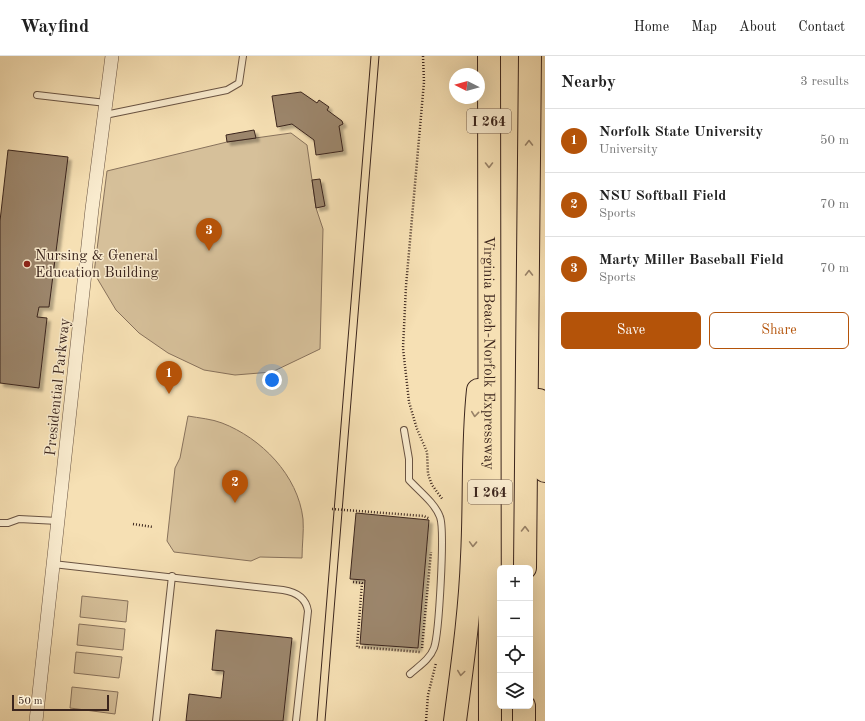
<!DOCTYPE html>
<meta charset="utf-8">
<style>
:root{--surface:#fff;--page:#f2f2f2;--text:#222;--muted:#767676;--line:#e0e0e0;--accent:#b45309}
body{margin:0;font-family:"Old Standard TT",serif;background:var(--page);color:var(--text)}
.controls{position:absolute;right:12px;bottom:12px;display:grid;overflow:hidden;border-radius:6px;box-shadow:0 4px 16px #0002}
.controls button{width:36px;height:36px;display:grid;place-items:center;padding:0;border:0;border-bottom:1px solid var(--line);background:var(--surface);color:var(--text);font:20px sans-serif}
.compass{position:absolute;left:449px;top:12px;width:36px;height:36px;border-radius:50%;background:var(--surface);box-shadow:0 4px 16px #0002;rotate:276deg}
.scale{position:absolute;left:12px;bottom:10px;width:97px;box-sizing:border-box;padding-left:4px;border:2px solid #3b251d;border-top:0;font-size:11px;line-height:14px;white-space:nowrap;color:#3b251d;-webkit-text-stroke:3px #f9ebce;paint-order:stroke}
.you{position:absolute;left:272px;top:324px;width:14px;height:14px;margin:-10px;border:3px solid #fff;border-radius:50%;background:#1a73e8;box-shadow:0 0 0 6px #1a73e833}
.badge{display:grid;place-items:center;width:26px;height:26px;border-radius:50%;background:var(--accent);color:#fff;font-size:13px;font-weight:700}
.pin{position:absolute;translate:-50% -33px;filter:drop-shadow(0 1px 2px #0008)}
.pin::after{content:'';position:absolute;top:21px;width:14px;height:12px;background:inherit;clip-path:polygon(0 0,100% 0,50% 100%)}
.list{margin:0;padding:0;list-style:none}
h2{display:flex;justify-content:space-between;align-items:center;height:52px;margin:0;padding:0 16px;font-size:17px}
h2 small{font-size:13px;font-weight:400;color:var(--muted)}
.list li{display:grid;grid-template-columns:26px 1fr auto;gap:12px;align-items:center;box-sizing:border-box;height:64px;padding:0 16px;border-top:1px solid var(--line)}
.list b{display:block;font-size:15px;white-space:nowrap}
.list p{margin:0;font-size:13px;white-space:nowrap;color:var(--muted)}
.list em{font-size:13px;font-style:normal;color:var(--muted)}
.actions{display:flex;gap:8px;padding:12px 16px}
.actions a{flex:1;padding:9px 0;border:1px solid var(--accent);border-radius:6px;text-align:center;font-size:14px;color:var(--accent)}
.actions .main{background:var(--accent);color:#fff}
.icon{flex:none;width:22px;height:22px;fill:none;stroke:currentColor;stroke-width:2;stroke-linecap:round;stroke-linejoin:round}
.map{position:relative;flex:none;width:545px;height:665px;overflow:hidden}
header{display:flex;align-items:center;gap:24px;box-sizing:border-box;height:56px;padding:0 20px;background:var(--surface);border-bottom:1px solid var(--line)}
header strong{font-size:19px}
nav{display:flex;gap:22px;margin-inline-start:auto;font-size:14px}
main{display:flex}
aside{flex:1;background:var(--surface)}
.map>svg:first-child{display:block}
</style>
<header>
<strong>Wayfind</strong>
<nav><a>Home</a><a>Map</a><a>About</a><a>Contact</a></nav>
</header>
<main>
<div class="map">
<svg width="545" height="665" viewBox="0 0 545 665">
<defs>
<filter id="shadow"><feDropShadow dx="3.5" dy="3.5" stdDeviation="1" flood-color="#0004"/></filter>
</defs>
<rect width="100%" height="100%" fill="#f6e0b4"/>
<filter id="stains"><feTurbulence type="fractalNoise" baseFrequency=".005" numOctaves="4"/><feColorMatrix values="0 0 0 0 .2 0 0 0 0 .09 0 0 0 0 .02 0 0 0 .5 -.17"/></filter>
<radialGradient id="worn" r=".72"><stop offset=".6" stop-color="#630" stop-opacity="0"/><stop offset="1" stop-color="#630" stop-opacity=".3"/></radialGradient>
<!-- green -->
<g fill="#d6c09a" stroke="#88725c">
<path d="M291 77 307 89 316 152 323 173 320 293 272 316 235 319 204 314 168 297 139 277 116 254 94 217 107 115 227 86Z"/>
<path d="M188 360C199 362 212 363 222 367 261 382 298 419 303 463 304 475 302 489 302 502L260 501 251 505 174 496 167 485 175 412 180 402Z"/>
<path d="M82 540 128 545 126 566 80 561Z"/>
<path d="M79 568 125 573 123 594 77 589Z"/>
<path d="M76 596 122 601 119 622 74 617Z"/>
<path d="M72 631 118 636 115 658 70 652Z"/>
</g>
<!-- building -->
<g fill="#9c866c" stroke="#3b251d" filter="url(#shadow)">
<path d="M301 36 317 47 319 44 329 51 327 54 342 65 343 68 339 70 343 95 316 99 314 84 292 68 277 71 272 40Z"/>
<path d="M254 74 256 82 227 86 226 79Z"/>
<path d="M8 94 68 101 49 251H39L37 261 47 262 39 332 0 327V165Z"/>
<path d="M320 123 325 150 316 152 312 124Z"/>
<path d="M356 457 429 464 418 592 360 588 365 524 350 523Z"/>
<path d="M216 574 292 582 283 665H186L189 638 221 642 224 615 212 614Z"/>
</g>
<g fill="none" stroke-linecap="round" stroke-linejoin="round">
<defs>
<g id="service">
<path d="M37 39 106 47"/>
<path d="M105 59 227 34 239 27 243 0"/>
<path d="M404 374 409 403V424C419 435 435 447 440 461 445 474 439 578 434 592 430 603 419 610 410 618"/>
<path d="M0 467H8L19 463 58 465"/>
<path d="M53 508 283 534C296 536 306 542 308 555L296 665"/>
<path d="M156 665 172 520"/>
</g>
<path id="minor" d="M36 665 92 153 112 0"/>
<g id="motorway">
<path id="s1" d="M489 0 490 665"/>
<path d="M539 344 545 415"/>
<path d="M525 512 530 0"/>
<path d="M524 650V665"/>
<path d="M455 665C462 611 470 556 472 501 475 446 472 390 478 334"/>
</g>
</defs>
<!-- service casing -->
<use href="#service" stroke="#6a5443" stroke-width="8"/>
<!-- minor casing -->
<use href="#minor" stroke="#6a5443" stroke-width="14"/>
<!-- motorway casing -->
<use href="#motorway" stroke="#3b251d" stroke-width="24"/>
<!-- path -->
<g stroke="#3b251d" stroke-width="2.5" stroke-dasharray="1 2" stroke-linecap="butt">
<path d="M423 0 424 26 406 230 403 292 409 346 417 373 427 396 428 418 432 429 443 444"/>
<path d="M332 453 424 460 430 463"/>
<path d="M133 468 153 471"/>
<path d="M353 526 362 527 357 591 420 596"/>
<path d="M422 592 431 496"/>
<path d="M426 665 428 639 436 607"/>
</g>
<!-- service -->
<use href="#service" stroke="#f9ebce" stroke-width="6"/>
<!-- minor -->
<use href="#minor" stroke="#f9ebce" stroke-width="13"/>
<!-- motorway -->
<use href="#motorway" stroke="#f6e0b4" stroke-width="22"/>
<!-- tram -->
<g stroke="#3b251d" stroke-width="1">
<path d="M317 665 371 0"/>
<path d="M325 665 379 0"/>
</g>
</g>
<!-- one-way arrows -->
<defs><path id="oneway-chevron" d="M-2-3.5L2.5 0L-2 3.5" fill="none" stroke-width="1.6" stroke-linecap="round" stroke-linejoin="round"/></defs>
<g stroke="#988268">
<use href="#oneway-chevron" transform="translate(529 87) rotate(-90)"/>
<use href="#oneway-chevron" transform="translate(489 109) rotate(90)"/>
<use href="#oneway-chevron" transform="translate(529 217) rotate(-90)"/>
<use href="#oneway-chevron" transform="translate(475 358) rotate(96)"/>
<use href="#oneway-chevron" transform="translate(525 473) rotate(-89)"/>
<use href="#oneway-chevron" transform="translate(473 488) rotate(92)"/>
<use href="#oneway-chevron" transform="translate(461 617) rotate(98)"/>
</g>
<!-- markers -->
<circle fill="#8f2418" stroke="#f9ebce" stroke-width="1.5" cx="27" cy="208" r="4"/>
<g text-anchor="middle" stroke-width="3" stroke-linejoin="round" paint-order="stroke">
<!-- shield labels -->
<g fill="#f9ebce" stroke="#746052" stroke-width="1">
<rect x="467" y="53" width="44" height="24" rx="3"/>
<rect x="468" y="424" width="44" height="24" rx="3"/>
</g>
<g font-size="14" font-weight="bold" fill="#3b251d">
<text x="489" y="70">I 264</text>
<text x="490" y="441">I 264</text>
</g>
<!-- poi labels -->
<g font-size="15" fill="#3b251d" stroke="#f9ebce" text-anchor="start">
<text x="35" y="204">Nursing &amp; General<tspan x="35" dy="17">Education Building</tspan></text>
</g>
<!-- street labels -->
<g font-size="15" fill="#3b251d" stroke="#f9ebce">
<text dy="5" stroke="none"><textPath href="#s1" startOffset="297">Virginia Beach-Norfolk Expressway</textPath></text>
<text transform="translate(57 331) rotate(-84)" y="5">Presidential Parkway</text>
</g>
</g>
<rect width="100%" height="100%" filter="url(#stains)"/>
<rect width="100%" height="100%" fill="url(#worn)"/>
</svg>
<div class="controls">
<button>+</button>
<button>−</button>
<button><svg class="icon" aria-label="locate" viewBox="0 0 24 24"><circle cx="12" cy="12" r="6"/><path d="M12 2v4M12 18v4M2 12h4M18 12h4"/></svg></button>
<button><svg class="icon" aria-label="layers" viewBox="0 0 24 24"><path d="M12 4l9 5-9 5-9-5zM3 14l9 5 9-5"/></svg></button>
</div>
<svg class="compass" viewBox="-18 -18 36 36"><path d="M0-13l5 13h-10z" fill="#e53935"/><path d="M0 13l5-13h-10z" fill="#767676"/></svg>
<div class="scale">50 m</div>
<div class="you"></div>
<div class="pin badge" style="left:169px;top:338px">1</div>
<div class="pin badge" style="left:235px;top:447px">2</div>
<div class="pin badge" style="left:209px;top:195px">3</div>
</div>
<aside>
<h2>Nearby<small>3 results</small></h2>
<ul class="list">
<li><span class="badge">1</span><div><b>Norfolk State University</b><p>University</p></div><em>50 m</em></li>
<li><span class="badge">2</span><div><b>NSU Softball Field</b><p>Sports</p></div><em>70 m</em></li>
<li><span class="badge">3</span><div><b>Marty Miller Baseball Field</b><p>Sports</p></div><em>70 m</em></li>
</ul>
<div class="actions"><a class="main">Save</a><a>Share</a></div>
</aside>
</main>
